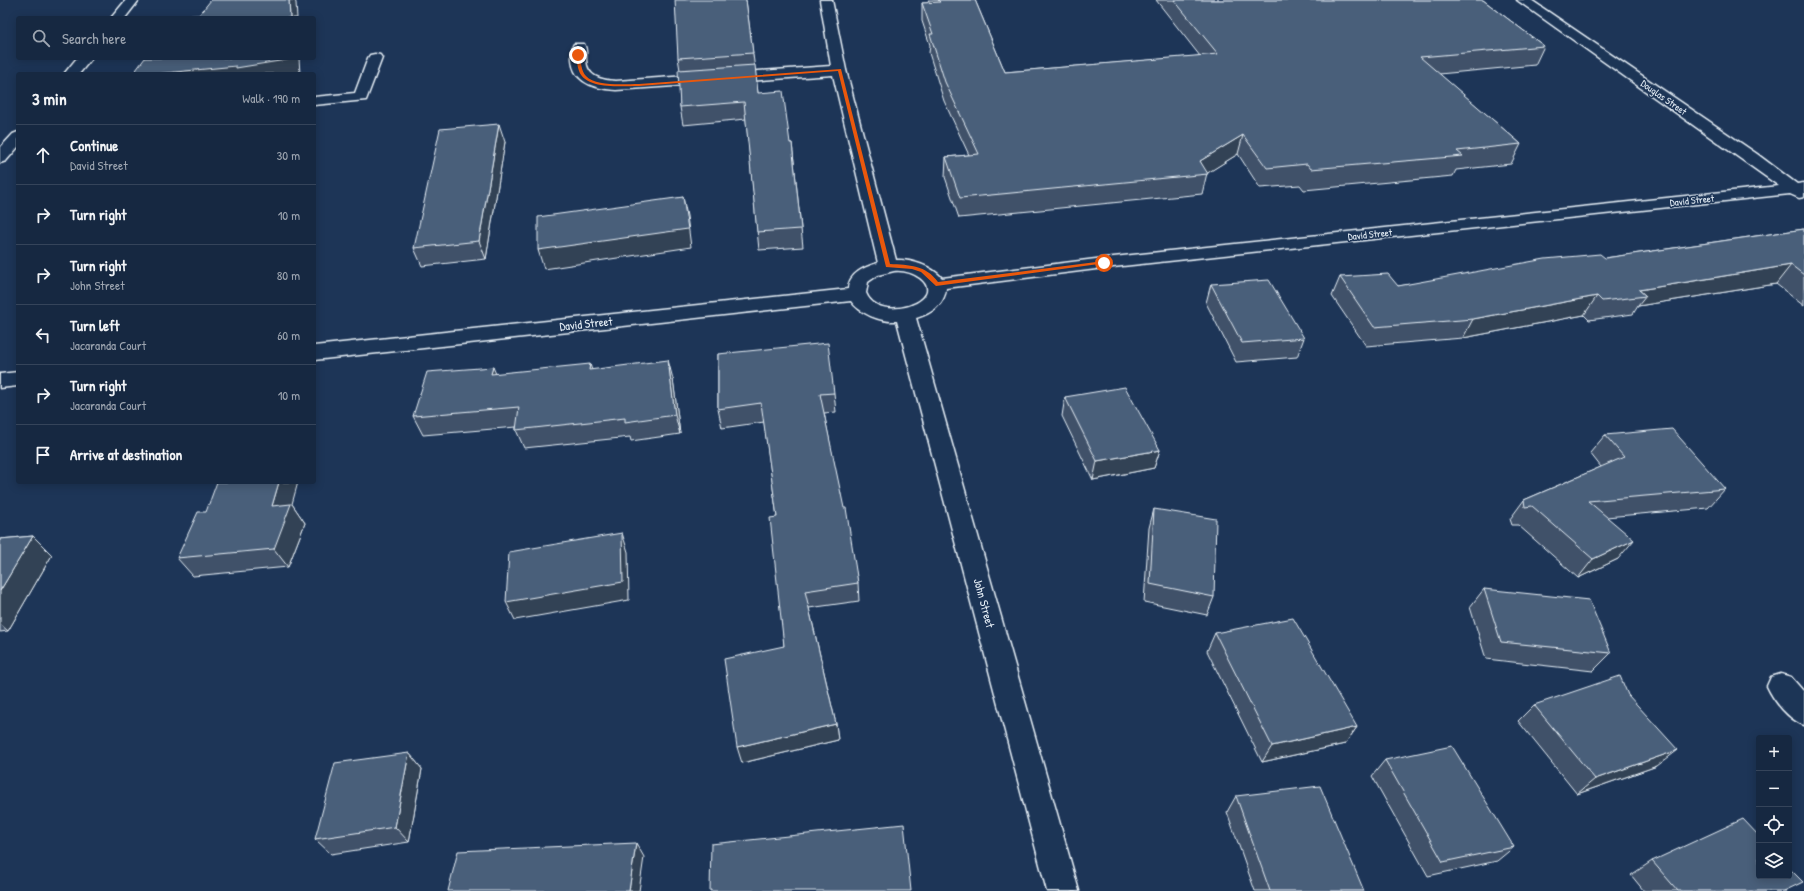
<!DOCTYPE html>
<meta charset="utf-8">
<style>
:root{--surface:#162841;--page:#1f3048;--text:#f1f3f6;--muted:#9ea6b1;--line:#35445a}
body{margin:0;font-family:"Patrick Hand",sans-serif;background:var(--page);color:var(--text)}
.controls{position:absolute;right:12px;bottom:12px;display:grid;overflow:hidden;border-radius:4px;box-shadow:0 2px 10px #0003}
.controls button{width:36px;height:36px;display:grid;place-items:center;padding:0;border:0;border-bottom:1px solid var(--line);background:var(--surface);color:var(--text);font:20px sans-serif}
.stop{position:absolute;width:12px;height:12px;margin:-9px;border:3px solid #ea580c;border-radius:50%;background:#fff}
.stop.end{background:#ea580c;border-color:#fff;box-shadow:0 1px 4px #0008}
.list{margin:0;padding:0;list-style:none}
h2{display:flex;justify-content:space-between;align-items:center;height:52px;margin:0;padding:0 16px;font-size:17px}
h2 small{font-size:13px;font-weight:400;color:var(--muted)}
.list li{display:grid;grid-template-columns:26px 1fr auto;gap:12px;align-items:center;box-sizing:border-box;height:60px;padding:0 16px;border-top:1px solid var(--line)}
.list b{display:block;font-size:15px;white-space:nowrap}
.list p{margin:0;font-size:13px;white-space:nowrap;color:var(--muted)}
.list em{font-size:13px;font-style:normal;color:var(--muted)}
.icon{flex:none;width:22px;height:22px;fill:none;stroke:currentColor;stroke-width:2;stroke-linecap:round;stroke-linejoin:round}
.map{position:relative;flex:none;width:1804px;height:891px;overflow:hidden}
.search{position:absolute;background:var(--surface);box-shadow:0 2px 10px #0003;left:16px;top:16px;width:300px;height:44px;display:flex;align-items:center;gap:10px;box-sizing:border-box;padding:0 14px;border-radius:4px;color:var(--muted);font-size:15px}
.panel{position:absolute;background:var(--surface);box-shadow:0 2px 10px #0003;left:16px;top:72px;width:300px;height:412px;border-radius:4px}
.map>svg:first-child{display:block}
</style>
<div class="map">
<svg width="1804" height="891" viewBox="0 0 1804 891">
<rect width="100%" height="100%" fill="#1d3557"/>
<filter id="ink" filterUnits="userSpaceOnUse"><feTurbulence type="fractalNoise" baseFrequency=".025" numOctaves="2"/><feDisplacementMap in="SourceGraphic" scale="8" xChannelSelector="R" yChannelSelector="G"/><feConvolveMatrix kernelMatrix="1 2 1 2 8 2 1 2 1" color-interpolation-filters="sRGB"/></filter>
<g filter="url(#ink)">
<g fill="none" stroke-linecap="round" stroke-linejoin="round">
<defs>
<g id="minor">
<path d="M820 0H832L846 70 896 260C910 259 932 266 942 278L1104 258 1779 186 1517 0H1531L1757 154 1797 184 1804 183V197L1799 198 1790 194 1104 268 946 288C945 305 930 314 916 318L1079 891H1047L897 321C881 322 860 314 851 301L314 360V346L848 289C849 273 865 267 878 263L833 75 616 90C596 89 573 83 572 59 572 54 571 48 574 44H584C587 49 586 54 586 60 587 77 601 80 616 81L831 66ZM894 271C903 270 913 273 920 278 950 301 878 325 866 293L868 282 878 275Z"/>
<path d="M375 54 380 55 382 58 366 100 314 105V97L355 93 368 58 370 55Z"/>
<path d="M18 372V386L0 388V374Z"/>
<path d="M1781 674 1791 677 1804 692V725C1788 719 1774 701 1767 686L1771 677Z"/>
</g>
<g id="tertiary">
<path d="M126 0H139L125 18H111Z"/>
<path d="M77 58H92L79 74H64Z"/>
<path d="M18 132V147L6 161 0 163V148L13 134Z"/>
</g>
</defs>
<!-- minor casing -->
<use href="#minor" stroke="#e8f1f8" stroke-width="3"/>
<!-- tertiary casing -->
<use href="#tertiary" stroke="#e8f1f8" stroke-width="3"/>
<!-- minor -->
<use href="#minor" fill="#1d3557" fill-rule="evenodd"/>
<!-- tertiary -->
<use href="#tertiary" fill="#1d3557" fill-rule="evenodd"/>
</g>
<!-- wall -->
<g fill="#3f5169" stroke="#e8f1f8">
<path d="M746 0 758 93 790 143H792L803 247 759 250 746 119 683 125 680 107V70L678 58Z"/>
<path d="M928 0H975L1005 72 1200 56 1156 0H1483L1544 46 1535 65 1439 74 1521 144 1511 164 1456 170 1453 176 1304 190 1300 185 1260 188 1238 154 1207 173 1202 194 959 218 945 177 946 157 969 155 944 101 929 53 930 45 922 21V3H930Z"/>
<path d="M505 142 486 259 422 266 414 248Z"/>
<path d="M1804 229V306L1776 284 1638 306 1633 314 1589 320 1584 315 1463 338 1366 346 1332 296 1340 277 1398 286 1605 258Z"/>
<path d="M1211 284 1304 338 1297 357 1236 362 1206 303Z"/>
<path d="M718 354 834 393 836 412 824 413 858 583 859 601 809 608 836 724 838 740 742 763 784 646 777 517 764 422 722 428 718 409Z"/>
<path d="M592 370 673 379 680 434 631 441 630 437 524 448 516 430V427L423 435 413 416 496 374Z"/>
<path d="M1065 397 1160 450 1154 468 1093 480 1062 416Z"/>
<path d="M1605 435 1725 489 1708 508 1606 517 1618 559 1578 578 1518 525H1512L1510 519 1524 500 1601 467 1590 453Z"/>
<path d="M292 504 305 523 288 567 193 576 177 558Z"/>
<path d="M1154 509 1214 597 1207 615 1144 602 1149 528Z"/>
<path d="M33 536 52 555 8 631 0 632V539Z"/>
<path d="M1484 589 1611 653 1593 671 1486 659 1470 607Z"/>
<path d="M1215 633 1357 727 1345 744 1262 762 1207 651Z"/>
<path d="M1534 705 1657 766 1577 794 1518 721Z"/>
<path d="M409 753 422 769 409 842 331 854 315 839Z"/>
<path d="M1385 760 1514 847 1497 861 1428 876 1372 776Z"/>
<path d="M1236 796 1364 891H1255L1227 812Z"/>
<path d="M1652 861 1786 891H1644L1631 875Z"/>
</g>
<!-- shaded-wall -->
<g fill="#334255" stroke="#e8f1f8">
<path d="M289 0H295L296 3 297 18H290Z"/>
<path d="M292 58H299L300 74H155Z"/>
<path d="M499 124 505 142 486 259 479 241Z"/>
<path d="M1243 135 1238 154 1206 174 1200 161Z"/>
<path d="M683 197 687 216 691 247 544 269 538 250Z"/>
<path d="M1791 265 1776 284 1638 306 1646 296 1639 290Z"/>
<path d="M1597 296 1584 315 1463 338 1473 319Z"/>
<path d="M668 360 673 379 680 434 675 415Z"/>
<path d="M590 364 596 383 589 370Z"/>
<path d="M493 367 501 386 491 374Z"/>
<path d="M1160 450 1154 468 1093 480 1097 461Z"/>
<path d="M279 482H298L292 504 305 523 288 567 274 549 272 506Z"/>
<path d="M622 533 628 552 629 600 515 620 506 602Z"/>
<path d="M33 536 52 555 8 631 0 624V591Z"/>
<path d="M1634 540 1618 559 1578 578 1593 559Z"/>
<path d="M836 724 838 740 742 763 737 747Z"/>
<path d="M1357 727 1345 744 1262 762 1272 746Z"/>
<path d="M1678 750 1657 766 1577 794 1595 779Z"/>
<path d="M409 753 422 769 409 842 395 827Z"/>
<path d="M636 843 644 857 639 891H629Z"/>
</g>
<!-- building -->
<g fill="#495e7a" stroke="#e8f1f8">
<path d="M211 0H289L290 18H174L176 16 199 15Z"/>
<path d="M675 0H746L753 53 678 58Z"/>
<path d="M938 0H975L1005 72 1218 54 1174 0H1483L1544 46 1420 57 1521 144 1457 151 1463 156 1311 169 1307 164 1267 168 1243 135 1200 161 1208 174 960 198 946 157 979 154 945 82 930 34H933L922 3 940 2Z"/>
<path d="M145 58H292V59L236 68V66L155 74H133Z"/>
<path d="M755 65 758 93 783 91 790 143H792L801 229 757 232 744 102 680 107 678 70Z"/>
<path d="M499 124 479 241 414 248 440 129Z"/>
<path d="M683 197 688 229 538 250V217Z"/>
<path d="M1804 229V275L1791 265 1639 290 1646 296 1602 301 1597 296 1473 319 1374 327 1340 277 1388 274 1398 286 1545 259 1600 254 1605 258Z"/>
<path d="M1269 280 1304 338 1242 343 1211 284Z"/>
<path d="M828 343 834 393 820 394 844 508H846L858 583 805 591 836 724 737 747 724 659 784 646 770 518 777 517 761 403 718 409V354Z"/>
<path d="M668 360 675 415 625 422V418L516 430 519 407 413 416 427 372 493 367 491 374 590 364 589 370Z"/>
<path d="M1125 387 1160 450 1097 461 1065 397Z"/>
<path d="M1672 429 1725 489 1588 501 1634 540 1593 559 1532 506 1525 507 1524 500 1624 457 1605 435Z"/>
<path d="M217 482H279L272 506 291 504 274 549 177 558 198 512H206Z"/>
<path d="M1154 509 1216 519 1214 597 1150 584Z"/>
<path d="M622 533 623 582 506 602 509 552Z"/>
<path d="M33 536 0 591V539Z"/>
<path d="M1484 589 1589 600 1611 653 1501 642Z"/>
<path d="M1293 618 1357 727 1272 746 1215 633Z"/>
<path d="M1620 676 1628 695 1678 750 1595 779 1534 705Z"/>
<path d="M1452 746 1514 847 1443 862 1385 760Z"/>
<path d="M409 753 395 827 315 839 335 763Z"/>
<path d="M1320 786 1364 891H1270L1236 796Z"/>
<path d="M1743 819 1759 836V876H1789V868L1803 882 1784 891H1678L1652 861Z"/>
<path d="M904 824 911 891H710L711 844Z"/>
<path d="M636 843 629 891H448L458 851Z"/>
</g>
</g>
<!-- route -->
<path fill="#ea580c" d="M578 54 580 55C581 62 581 71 586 76 596 87 625 84 639 84L841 69 890 264C909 265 926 265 938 282L1104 261 1106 263 936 286 921 272 912 269 886 267 838 71 639 86C622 86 586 90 579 71 577 66 577 60 576 55Z"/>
<g text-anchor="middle" stroke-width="3" stroke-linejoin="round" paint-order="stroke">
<!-- far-street labels -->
<g font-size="10" fill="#e8f1f8" stroke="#1d3557">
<text transform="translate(1664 97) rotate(35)" y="4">Douglas Street</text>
<text transform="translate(1692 200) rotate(-6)" y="4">David Street</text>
<text transform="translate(1370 234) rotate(-6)" y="4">David Street</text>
</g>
<!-- street labels -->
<g font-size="12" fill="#e8f1f8" stroke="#1d3557">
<text transform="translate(586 324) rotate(-6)" y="4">David Street</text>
<text transform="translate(984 603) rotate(75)" y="4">John Street</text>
</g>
</g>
</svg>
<div class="controls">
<button>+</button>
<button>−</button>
<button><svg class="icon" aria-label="locate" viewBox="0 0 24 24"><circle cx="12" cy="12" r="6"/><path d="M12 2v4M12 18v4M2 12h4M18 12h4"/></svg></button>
<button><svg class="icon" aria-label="layers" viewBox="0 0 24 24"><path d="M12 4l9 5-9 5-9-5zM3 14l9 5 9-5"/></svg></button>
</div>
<div class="stop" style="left:1104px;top:263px"></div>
<div class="stop end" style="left:578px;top:55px"></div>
<div class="search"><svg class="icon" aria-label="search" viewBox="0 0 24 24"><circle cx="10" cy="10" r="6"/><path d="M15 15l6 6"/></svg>Search here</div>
<section class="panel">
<h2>3 min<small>Walk · 190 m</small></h2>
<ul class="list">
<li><svg class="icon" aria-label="ahead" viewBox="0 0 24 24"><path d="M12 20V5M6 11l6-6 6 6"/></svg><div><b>Continue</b><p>David Street</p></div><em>30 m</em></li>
<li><svg class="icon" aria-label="right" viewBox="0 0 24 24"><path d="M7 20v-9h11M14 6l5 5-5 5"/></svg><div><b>Turn right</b></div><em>10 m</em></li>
<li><svg class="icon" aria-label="right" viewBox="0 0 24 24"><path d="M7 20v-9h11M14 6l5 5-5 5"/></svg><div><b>Turn right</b><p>John Street</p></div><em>80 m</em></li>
<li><svg class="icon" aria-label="left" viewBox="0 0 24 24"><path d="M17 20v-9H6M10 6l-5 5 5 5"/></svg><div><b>Turn left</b><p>Jacaranda Court</p></div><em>60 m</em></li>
<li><svg class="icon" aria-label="right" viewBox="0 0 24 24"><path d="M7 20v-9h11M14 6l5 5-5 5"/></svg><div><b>Turn right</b><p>Jacaranda Court</p></div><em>10 m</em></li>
<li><svg class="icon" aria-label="arrive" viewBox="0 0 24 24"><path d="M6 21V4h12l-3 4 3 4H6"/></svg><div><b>Arrive at destination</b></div></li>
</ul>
</section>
</div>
